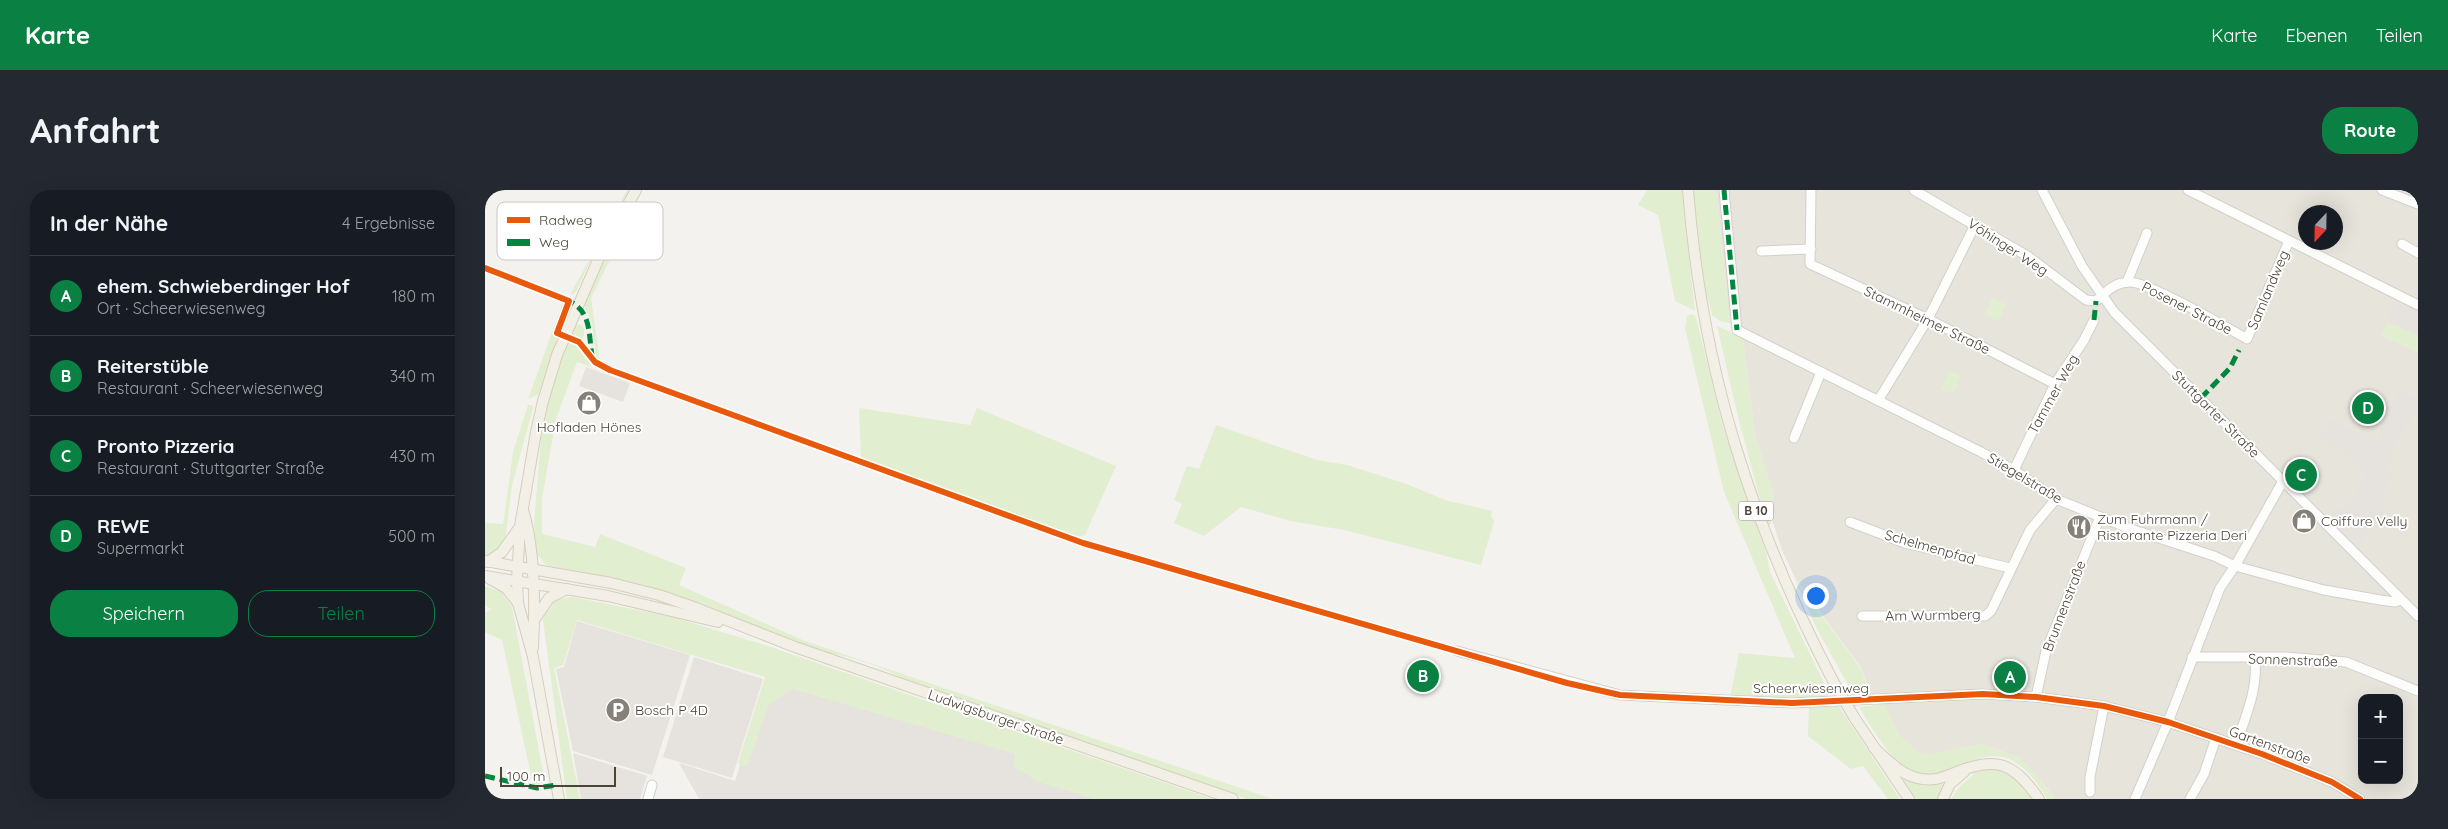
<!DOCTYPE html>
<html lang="de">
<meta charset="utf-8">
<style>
:root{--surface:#171b24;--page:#242831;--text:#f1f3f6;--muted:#9ea1a6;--line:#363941;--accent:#0b8043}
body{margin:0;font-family:Quicksand,sans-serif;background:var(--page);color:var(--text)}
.controls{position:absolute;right:15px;bottom:15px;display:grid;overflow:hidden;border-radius:10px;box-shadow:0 5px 20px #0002}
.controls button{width:45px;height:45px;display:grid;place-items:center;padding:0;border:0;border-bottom:1px solid var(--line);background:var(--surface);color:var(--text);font:25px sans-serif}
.compass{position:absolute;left:1813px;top:15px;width:45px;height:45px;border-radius:50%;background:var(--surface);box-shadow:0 5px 20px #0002;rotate:202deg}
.scale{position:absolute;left:15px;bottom:12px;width:116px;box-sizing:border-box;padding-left:5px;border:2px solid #4b4439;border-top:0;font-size:14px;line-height:18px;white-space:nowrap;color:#4b4439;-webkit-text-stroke:4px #fff;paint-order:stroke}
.you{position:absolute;left:1330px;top:405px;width:18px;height:18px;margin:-12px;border:4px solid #fff;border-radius:50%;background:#1a73e8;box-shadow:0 0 0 8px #1a73e833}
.badge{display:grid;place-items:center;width:32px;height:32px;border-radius:50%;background:var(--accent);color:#fff;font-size:16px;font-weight:700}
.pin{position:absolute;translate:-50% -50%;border:2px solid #fff;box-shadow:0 1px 5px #0006}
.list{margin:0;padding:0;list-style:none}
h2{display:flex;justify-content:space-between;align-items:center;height:65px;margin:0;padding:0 20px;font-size:21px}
h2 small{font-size:16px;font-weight:400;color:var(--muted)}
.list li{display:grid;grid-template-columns:32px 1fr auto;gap:15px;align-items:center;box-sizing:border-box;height:80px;padding:0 20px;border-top:1px solid var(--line)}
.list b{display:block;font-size:19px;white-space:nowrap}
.list p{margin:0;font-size:16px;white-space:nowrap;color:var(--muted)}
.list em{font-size:16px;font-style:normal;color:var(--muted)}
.actions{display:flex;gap:10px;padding:15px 20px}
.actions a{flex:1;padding:11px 0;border:1px solid var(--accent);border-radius:20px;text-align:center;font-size:18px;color:var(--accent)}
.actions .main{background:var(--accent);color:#fff}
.map{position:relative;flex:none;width:1933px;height:609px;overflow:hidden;border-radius:20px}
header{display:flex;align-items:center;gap:30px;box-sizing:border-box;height:70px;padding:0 25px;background:var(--accent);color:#fff}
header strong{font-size:24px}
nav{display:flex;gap:28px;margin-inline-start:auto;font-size:18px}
.intro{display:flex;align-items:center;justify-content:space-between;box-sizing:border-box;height:120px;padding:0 30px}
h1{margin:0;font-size:35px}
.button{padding:12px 22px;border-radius:20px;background:var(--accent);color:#fff;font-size:18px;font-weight:700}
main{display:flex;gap:30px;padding:0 30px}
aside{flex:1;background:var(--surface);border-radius:20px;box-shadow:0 5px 20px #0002}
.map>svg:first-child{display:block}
</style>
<header>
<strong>Karte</strong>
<nav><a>Karte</a><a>Ebenen</a><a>Teilen</a></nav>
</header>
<div class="intro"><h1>Anfahrt</h1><a class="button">Route</a></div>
<main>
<aside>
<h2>In der Nähe<small>4 Ergebnisse</small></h2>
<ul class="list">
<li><span class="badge">A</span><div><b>ehem. Schwieberdinger Hof</b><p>Ort · Scheerwiesenweg</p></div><em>180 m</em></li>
<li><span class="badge">B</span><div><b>Reiterstüble</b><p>Restaurant · Scheerwiesenweg</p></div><em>340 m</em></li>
<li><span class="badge">C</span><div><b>Pronto Pizzeria</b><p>Restaurant · Stuttgarter Straße</p></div><em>430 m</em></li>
<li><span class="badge">D</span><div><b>REWE</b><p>Supermarkt</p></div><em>500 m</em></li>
</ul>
<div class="actions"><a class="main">Speichern</a><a>Teilen</a></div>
</aside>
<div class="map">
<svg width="1933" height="609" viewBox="0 0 1933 609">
<rect width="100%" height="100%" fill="#f4f2ee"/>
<!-- residential -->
<path fill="#e7e4dc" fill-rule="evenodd" d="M1231 0H1933V609H1568L1567 604 1536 568 1496 554 1438 566 1414 545 1399 514 1388 508 1375 476 1311 390 1297 360 1284 321 1289 306 1270 246 1258 150 1245 133ZM1820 22H1850V52H1820ZM1877 508H1914V590H1877Z"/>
<!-- industrial -->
<path fill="#e6e2de" d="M288 469 691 609H214L194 573 250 591Z"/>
<!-- green -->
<g fill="#e1eecf">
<path d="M142 0H145L110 61 91 102 85 105Z"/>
<path d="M1162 0H1197L1210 121 1190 111 1173 25 1153 15Z"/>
<path d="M1208 0H1231L1245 133 1235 131 1227 125 1223 107H1221L1214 64Z"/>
<path d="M141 24 146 27 106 108 115 172 111 166 107 134 99 114Z"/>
<path d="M1507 108 1521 114 1514 131 1500 125Z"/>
<path d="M78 112 82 119 53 205 43 209Z"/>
<path d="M1206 124 1210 126 1212 131 1237 234 1281 362 1285 382 1341 497 1342 509 1245 508 1254 463 1310 468 1239 302 1200 138 1202 126Z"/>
<path d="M1903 132 1933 145V163L1896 146Z"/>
<path d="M93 134 98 136C102 145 94 151 96 160 98 169 104 171 107 177L92 172 71 229 57 308V344L110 357 115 344 201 378 194 395 320 451 788 609H762L424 492C397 476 368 467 338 462L175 400 61 375 52 364 49 334 56 247 68 191 89 137Z"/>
<path d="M1232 136 1252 145 1258 150 1270 246 1289 306 1284 321 1286 334H1282L1280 327 1254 231Z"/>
<path d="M1464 180 1476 186 1468 204 1456 199Z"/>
<path d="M43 215H47L48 218 27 295 20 353 7 364 0 365V333L18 334 28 262Z"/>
<path d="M374 218 485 235 492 218 631 276 600 345 592 347 376 268Z"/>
<path d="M731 235 832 270 862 275 919 293 960 310 1007 321 1006 326 1009 331 996 375 859 340 806 331 756 317 719 346 689 333 697 314 689 310 702 276 714 279Z"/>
<path d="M1310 390 1374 476 1388 508 1371 509 1332 439Z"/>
<path d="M0 396 16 402 27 417 59 587 55 594 48 595 17 450 0 442V423L6 419 0 415Z"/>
<path d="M88 407 188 427 280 455 727 609H609L553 592 528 576 530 564 307 499 284 515 263 575 256 576 253 573 280 487 92 430 78 475 69 478 95 609H82L58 430C61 412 72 408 88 407Z"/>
<path d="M1399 514 1414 545 1438 565 1496 554 1536 568 1567 604 1568 609H1562C1509 519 1474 602 1427 581 1405 571 1386 536 1374 517Z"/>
<path d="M1353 515 1415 609H1403L1378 576 1366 579 1323 546 1324 516Z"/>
<path d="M1511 578 1532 589 1548 609H1466L1475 596 1487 586 1488 581Z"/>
<path d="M1417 587 1437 595 1460 594 1453 609H1431Z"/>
</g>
<!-- parking -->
<g fill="#e6e3df">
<path d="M1910 112 1933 121V143L1903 130Z"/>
<path d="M101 177 145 193 138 212 94 196Z"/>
<path d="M1915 200 1927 208 1933 206V217L1902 268 1907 272 1902 281 1908 285 1895 307 1901 310 1875 355 1845 328 1870 305 1882 281 1869 275 1872 271 1856 257 1851 261 1833 245 1848 230 1891 254 1898 241 1894 238Z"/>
<path d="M92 431 205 465 167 585 88 561 71 479 79 477Z"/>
<path d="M209 467 278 489 247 588 178 567Z"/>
<path d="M308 502 520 566 518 572 306 508Z"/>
<path d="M308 521 324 526 314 558 290 551 299 525Z"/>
<path d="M347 532 371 540 361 572 337 565Z"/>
<path d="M396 548 420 555 409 588 386 580Z"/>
<path d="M88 563 162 586 155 609H96Z"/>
<path d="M448 564 471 572 461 604 437 597Z"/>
<path d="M499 580 523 588 516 609H490Z"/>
</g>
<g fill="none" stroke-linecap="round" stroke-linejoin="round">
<defs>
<g id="minor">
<path d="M1239 0 1252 140 1496 262 1529 280 1571 309 1643 338 1729 366 1750 376 1839 400 1895 410 1910 412 1916 410"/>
<path d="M1326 0 1325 74 1443 129 1570 194"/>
<path d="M1429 0 1544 67 1601 110 1611 111C1621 102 1629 93 1643 92 1661 90 1743 138 1762 149L1804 51"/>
<path d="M1557 0 1597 76 1629 122 1933 426"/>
<path d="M1703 0 1933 115"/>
<path d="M1897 0 1933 14"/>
<path d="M1917 54 1933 63"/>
<path d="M1276 61 1326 59"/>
<path d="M1642 92 1662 43"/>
<path d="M1394 209 1443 129 1490 35"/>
<path d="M1309 248 1336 182"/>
<path d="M1529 280 1570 194 1599 150 1609 130"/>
<path d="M1365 332 1420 353 1525 378"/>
<path d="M1377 426H1500L1506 421 1545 340 1571 309"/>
<path d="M972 461 1135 505 1307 513 1498 504 1551 507 1619 516 1683 532 1777 564 1847 592 1875 609"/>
<path d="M1707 467H1800L1861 472 1933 501"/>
<path d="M1551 507 1561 461 1615 327"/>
<path d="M1751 555C1761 525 1773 500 1770 468"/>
<path d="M1605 602V587L1619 516"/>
<path d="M163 609 167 595"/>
<path d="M1650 609 1683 532 1735 398 1750 376 1798 291"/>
<path d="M1705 609 1719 584 1731 548"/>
</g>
<g id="major">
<path d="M1203 0C1217 179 1265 332 1348 491"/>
<path d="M39 323C50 362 50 418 48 458"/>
<path d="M0 371 126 393 174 405 211 418 310 457 748 609"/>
<path d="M3 372 17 362 34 338"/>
<path d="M0 386 123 406 233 432"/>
<path d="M5 389 21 398 33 413"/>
<path d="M50 429 64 408 82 399"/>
<path d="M1369 527 1424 609"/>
<path d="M1389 558C1402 569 1415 584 1432 588 1447 592 1457 588 1469 583 1512 566 1528 572 1554 609"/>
<path d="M74 609 48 467 33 413 32 390 35 336 51 242 58 211 72 165 116 63 151 0"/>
<path d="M1458 609 1465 594 1479 582"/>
</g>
</defs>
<!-- minor casing -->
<use href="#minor" stroke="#d2d0cb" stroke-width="11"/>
<!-- major casing -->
<use href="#major" stroke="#d6cebb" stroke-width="12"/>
<!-- minor -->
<use href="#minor" stroke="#fdfdfc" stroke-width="9"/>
<!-- major -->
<use href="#major" stroke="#f2efe6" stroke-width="10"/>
<defs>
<path id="major-bridge" d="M1348 491 1369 527"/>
</defs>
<!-- major-bridge casing -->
<use href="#major-bridge" stroke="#d6cebb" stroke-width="12" stroke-linecap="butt"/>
<!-- major-bridge -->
<use href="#major-bridge" stroke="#f2efe6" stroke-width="10"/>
<!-- quiet -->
<g stroke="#00873e" stroke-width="5" stroke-dasharray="10 5" stroke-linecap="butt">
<path d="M1239 0 1252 140"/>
<path d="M80 109C107 120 103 141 107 165"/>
<path d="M1609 130 1611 111"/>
<path d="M1716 208 1745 178 1754 160"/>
<path d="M0 586 52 598 71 595"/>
</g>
<defs>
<path id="cycleway" d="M0 78 84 111 72 143 94 152 110 172 125 180 598 353 1082 493 1135 505 1307 513 1498 504 1551 507 1619 516 1683 532 1777 564 1847 592 1875 609"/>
</defs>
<!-- cycleway casing -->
<use href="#cycleway" stroke="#fff" stroke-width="9"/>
<!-- cycleway -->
<use href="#cycleway" stroke="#e8590c" stroke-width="6"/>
</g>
<!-- icons -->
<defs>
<symbol id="shop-disc" viewBox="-11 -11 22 22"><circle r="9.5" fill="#868178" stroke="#fff"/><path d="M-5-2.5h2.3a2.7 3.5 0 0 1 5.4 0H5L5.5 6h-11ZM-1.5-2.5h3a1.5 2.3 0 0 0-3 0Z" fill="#fff"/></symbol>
<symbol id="restaurant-disc" viewBox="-11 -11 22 22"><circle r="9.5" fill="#868178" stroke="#fff"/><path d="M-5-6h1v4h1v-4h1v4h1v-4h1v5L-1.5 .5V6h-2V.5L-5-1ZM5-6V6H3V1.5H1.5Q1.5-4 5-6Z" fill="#fff"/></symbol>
<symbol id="parking-disc" viewBox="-11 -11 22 22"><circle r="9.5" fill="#868178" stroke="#fff"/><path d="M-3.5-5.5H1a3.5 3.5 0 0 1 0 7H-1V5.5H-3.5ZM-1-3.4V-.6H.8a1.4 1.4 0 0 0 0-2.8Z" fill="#fff"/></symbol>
</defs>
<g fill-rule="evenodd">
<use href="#shop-disc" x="90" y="199" width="28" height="28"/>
<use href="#shop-disc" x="1805" y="317" width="28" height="28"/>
<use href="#restaurant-disc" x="1580" y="323" width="28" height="28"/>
<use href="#parking-disc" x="119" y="506" width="28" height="28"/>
</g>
<g text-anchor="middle" stroke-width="4" stroke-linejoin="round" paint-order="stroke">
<!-- shield labels -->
<rect fill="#fff" stroke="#817c74" stroke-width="1" x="1253.5" y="311.5" width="35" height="19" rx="4"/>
<g font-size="12" font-weight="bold" fill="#4b4439">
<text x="1271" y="325">B 10</text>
</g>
<!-- street labels -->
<g font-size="14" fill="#4b4439" stroke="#fff">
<text transform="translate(1523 57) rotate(33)" y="5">Vöhinger Weg</text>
<text transform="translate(1783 100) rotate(-67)" y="5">Samlandweg</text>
<text transform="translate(1702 118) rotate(27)" y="5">Posener Straße</text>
<text transform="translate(1442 130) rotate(26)" y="5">Stammheimer Straße</text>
<text transform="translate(1568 204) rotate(-61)" y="5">Tammer Weg</text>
<text transform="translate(1731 224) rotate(45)" y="5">Stuttgarter Straße</text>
<text transform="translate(1540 288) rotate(31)" y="5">Stiegelstraße</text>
<text transform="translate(1445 357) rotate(16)" y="5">Schelmenpfad</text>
<text transform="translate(1579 416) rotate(-69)" y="5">Brunnenstraße</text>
<text transform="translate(1448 425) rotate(-1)" y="5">Am Wurmberg</text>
<text transform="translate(1808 470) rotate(2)" y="5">Sonnenstraße</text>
<text x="1326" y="503">Scheerwiesenweg</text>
<text transform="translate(511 527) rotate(19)" y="5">Ludwigsburger Straße</text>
<text transform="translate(1785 555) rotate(20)" y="5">Gartenstraße</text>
</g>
<!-- poi labels -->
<g font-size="14" fill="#4b4439" stroke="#fff" text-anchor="start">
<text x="104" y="242" text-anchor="middle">Hofladen Hönes</text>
<text x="1612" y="334">Zum Fuhrmann /<tspan x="1612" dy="16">Ristorante Pizzeria Deri</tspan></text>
<text x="1836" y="336">Coiffure Velly</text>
<text x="150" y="525">Bosch P 4D</text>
</g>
</g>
<!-- legend -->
<rect x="12" y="12" width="166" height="58" rx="8" fill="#fff" stroke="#c9c7c4" stroke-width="1"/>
<rect x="22" y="27" width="23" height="6" fill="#e8590c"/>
<rect x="22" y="49" width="23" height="7" fill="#00873e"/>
<g font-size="14" fill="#4b4439">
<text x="54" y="35">Radweg</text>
<text x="54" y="57">Weg</text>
</g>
</svg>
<div class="controls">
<button>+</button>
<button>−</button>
</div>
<svg class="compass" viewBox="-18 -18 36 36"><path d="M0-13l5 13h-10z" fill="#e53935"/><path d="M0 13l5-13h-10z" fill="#9ea1a6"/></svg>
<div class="scale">100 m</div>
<div class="you"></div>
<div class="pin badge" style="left:1525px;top:487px">A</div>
<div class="pin badge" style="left:938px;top:486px">B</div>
<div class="pin badge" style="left:1816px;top:285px">C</div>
<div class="pin badge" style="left:1883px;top:218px">D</div>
</div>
</main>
